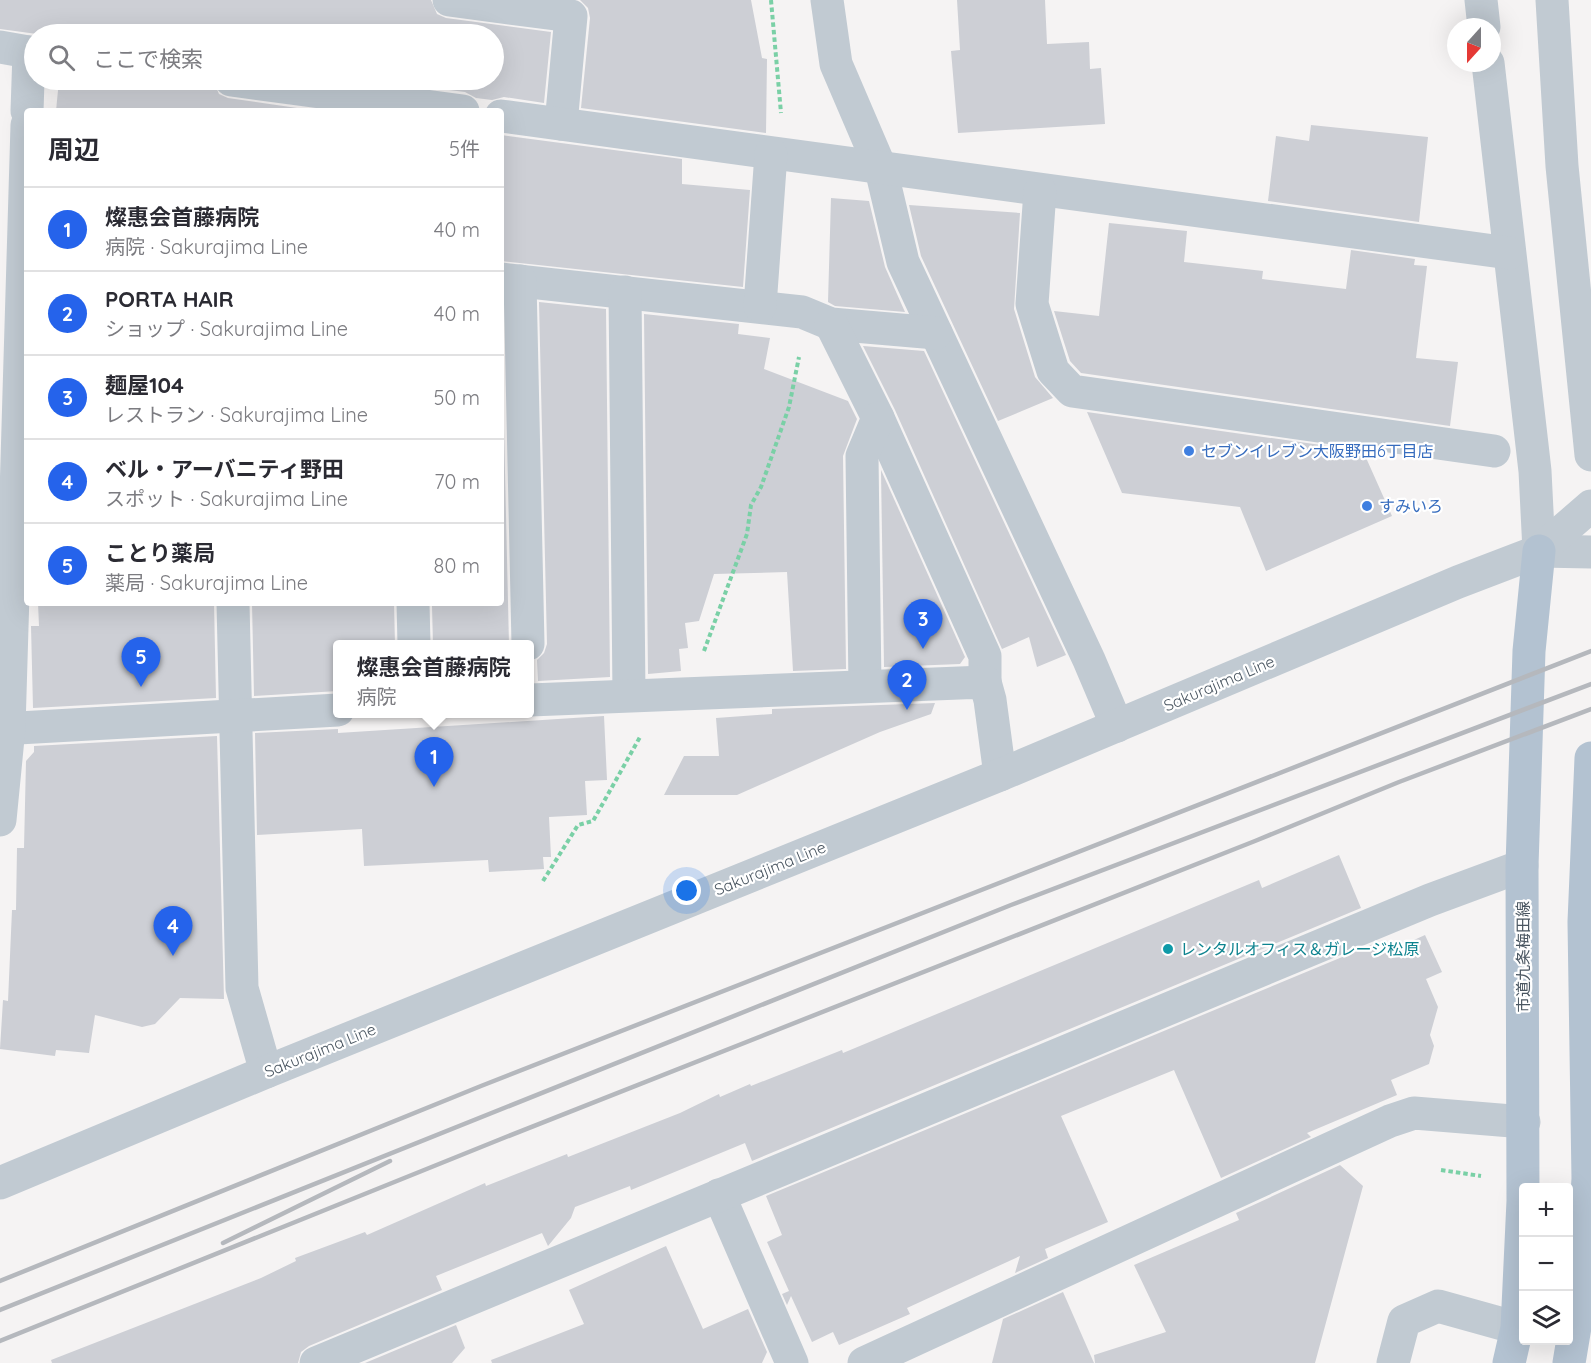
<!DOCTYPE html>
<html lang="ja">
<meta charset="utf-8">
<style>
:root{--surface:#fff;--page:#f7f7f7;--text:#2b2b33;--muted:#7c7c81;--line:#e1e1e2;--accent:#2563eb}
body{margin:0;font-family:Quicksand,"Noto Sans JP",sans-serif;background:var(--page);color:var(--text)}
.controls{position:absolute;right:18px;bottom:18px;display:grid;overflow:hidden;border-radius:6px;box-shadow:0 6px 24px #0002}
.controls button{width:54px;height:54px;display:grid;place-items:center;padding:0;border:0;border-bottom:2px solid var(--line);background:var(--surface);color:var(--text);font:30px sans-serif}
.compass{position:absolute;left:1447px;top:18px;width:54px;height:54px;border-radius:50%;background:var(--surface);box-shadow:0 6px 24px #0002;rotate:201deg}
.you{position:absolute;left:687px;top:891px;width:21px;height:21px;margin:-15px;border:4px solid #fff;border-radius:50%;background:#1a73e8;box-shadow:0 0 0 9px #1a73e833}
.badge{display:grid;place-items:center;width:39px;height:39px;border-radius:50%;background:var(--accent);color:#fff;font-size:20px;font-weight:700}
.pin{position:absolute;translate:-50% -50px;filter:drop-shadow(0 2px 3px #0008)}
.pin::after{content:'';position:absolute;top:32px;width:21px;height:18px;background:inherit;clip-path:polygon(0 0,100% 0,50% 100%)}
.popup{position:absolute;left:333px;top:640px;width:201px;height:78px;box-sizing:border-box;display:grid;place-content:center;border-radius:6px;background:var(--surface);filter:drop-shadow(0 2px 4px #0005);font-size:20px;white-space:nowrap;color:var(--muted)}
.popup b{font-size:22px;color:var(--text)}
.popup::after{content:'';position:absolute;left:50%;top:100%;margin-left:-12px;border:12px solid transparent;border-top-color:var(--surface)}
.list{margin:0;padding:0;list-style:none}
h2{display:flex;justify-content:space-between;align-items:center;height:78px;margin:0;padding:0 24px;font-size:26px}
h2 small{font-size:20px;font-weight:400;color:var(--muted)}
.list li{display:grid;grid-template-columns:39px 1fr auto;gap:18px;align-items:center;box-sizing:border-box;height:84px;padding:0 24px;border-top:2px solid var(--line)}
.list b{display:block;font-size:22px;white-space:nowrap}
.list p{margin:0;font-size:20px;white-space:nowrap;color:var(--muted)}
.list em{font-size:20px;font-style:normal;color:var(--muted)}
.icon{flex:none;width:33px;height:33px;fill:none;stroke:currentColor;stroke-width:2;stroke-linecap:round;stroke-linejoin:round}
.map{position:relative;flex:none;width:1591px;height:1363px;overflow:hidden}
.search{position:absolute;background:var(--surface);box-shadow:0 6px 24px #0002;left:24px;top:24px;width:480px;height:66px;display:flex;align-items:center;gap:15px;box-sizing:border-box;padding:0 21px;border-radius:33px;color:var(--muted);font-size:22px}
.panel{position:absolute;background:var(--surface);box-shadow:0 6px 24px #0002;left:24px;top:108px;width:480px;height:498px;border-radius:6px}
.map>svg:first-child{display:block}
</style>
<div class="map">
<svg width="1591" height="1363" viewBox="0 0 1591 1363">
<rect width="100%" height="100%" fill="#f5f3f3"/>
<!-- building -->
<g fill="#cdcfd5">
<path d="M0 0H431L437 14 446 18 551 32 544 103 504 97 492 100 476 98 465 92 369 80H494V34H37L0 29Z"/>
<path d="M580 0H751L762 58 767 59 766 133 581 108 590 18 588 8Z"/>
<path d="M957 0H1045L1047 44 1089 42 1090 69 1101 68 1105 124 958 133 951 51 960 50Z"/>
<path d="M59 80H213L219 94 228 98 304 109V111H56Z"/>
<path d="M1311 125 1428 137 1419 222 1268 201 1276 136 1309 141Z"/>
<path d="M501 135 682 159V184L750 190 743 287 501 261Z"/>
<path d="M831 198 869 201 885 267 905 312 835 306 828 302Z"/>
<path d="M909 205 1020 213 1014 309 1035 377 1053 398 998 421 921 256Z"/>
<path d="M1109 223 1187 231 1184 262 1263 271 1262 279 1346 289 1351 250 1415 259 1414 265 1427 266 1416 358 1458 362 1450 426 1081 373 1070 361 1054 311 1099 316Z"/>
<path d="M501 298 509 645H433L432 606 501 604Z"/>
<path d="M539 302 606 309 610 677 538 681 537 660 544 653 547 644Z"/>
<path d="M644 314 739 324 738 334 770 338 764 369 848 401 857 419 843 456 846 669 793 671 787 572 714 574 699 621 685 623 688 648 679 649 681 671 648 674Z"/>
<path d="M863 346 924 351 1066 655 1037 667 1029 637 1002 649 895 410Z"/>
<path d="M1087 412 1363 451 1392 516 1266 571 1240 507 1122 493Z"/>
<path d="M881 470 965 657 960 664 884 667Z"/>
<path d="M38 603H214L216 698 33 708 31 626H39Z"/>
<path d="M252 603H394L395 645H338V691L254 696Z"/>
<path d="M935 703 931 714 880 732 737 795H664L684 756H719L716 718 772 714V709Z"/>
<path d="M604 716 607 780 585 781 587 815 549 817 551 857H543L544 869 489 872 488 860 364 866 362 829 257 835 255 733 338 729V733Z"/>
<path d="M217 736 224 999 180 998 155 1024 142 1027 95 1015 89 1053 56 1050 55 1056 0 1049 3 1000 8 1001 12 910H16L17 848H24L26 761 34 752V746Z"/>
<path d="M1339 855 1361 908 752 1161 745 1143 631 1190 630 1186 575 1207 571 1218 548 1246 542 1233 436 1276 442 1290 309 1346 301 1352 298 1363H52L51 1360 261 1278 296 1261 295 1258 365 1232 367 1235 485 1183 486 1186 567 1154 568 1157 680 1113 719 1094 720 1097 750 1084 751 1086 842 1050 843 1053 1259 880 1262 888Z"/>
<path d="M1425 935 1442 972 1426 979 1438 1007 1430 1035 1434 1046 1429 1064 1391 1080 1397 1095 1307 1133 1311 1137 1221 1178 1174 1070 1061 1116 1108 1222 1045 1249 1048 1258 1015 1273 1020 1256 907 1308 910 1314 839 1345 833 1332 812 1342 791 1296 787 1305 782 1294 789 1291 767 1242 782 1235 766 1196 1376 943 1381 955Z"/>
<path d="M1340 1165 1363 1186 1315 1363H1095L1094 1355 1166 1332 1134 1265 1239 1220 1236 1213Z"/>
<path d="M666 1246 703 1329 748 1309 767 1352 762 1363H492L491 1360 584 1324 569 1290Z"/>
<path d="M1063 1292 1094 1363H992L1003 1319Z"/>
<path d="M456 1325 465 1348 452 1363H365Z"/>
</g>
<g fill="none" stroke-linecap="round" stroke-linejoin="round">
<!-- path -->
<g stroke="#7ad0a6" stroke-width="4" stroke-dasharray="4.5 3" stroke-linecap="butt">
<path d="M771 0 781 113"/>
<path d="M704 651 747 534 751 505 761 487 789 407 799 357"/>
<path d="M543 881 578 825 593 821 640 737"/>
<path d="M1441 1170 1481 1176"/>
</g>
<!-- minor -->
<g stroke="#c1cad2" stroke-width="33">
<path d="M449 0 571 16 561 124"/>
<path d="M827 0 836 64 881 169 903 262 1089 660 1117 726"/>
<path d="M1481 0 1484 27"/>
<path d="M1552 0 1562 166 1591 455"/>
<path d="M0 47 34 53"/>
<path d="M1488 63 1535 471 1539 551"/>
<path d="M231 80 463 111"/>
<path d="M27 111 29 52"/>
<path d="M501 116 1509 253"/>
<path d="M1040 191 1032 304 1053 371 1072 391 1494 451"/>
<path d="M501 279 802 312 831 324 936 333"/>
<path d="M520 281 528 644"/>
<path d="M625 292 629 694"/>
<path d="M760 306 771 154"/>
<path d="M831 324 878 418 985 656V682"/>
<path d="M1539 551 1591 552"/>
<path d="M233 603 242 988 266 1072"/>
<path d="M413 603 414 644"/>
<path d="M865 686 862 456 878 418"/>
<path d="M530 700 985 682 990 700 1000 775"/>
<path d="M0 729 338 710"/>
<path d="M0 820 9 728 27 125"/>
<path d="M0 1183 266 1072 1000 775 1458 582 1539 551 1591 506"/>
<path d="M719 1195 792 1363"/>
<path d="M316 1363 1430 900 1522 866"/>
<path d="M864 1363 1390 1121 1414 1113 1524 1122"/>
<path d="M1393 1363 1404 1321 1438 1306 1517 1328"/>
</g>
<!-- major -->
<g stroke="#b3c2d1" stroke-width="33">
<path d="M1509 1363 1517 1328 1523 1201 1522 866 1529 651 1539 551"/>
<path d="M1569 1363 1579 1303 1588 1179 1584 922 1591 758"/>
</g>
<!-- rail -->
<g stroke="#b5b8bd" stroke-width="4.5">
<path d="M223 1243 390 1161"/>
<path d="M0 1281 481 1086 1591 651"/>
<path d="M0 1310 1011 905 1591 684"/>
<path d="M0 1341 501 1139 1255 841 1399 782 1591 709"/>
</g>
</g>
<!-- markers -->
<g fill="#3f7fe0" stroke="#fff" stroke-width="2">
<circle cx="1189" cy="451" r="6"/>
<circle cx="1367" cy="506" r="6"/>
</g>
<circle fill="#0f9aa8" stroke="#fff" stroke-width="2" cx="1168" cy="949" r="6"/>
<g text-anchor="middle" stroke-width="4.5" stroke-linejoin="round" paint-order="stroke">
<!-- shop labels -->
<g font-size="16" fill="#366cbe" stroke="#fff" text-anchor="start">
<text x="1201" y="457">セブンイレブン大阪野田6丁目店</text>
<text x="1379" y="512">すみいろ</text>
</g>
<!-- street labels -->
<g font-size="16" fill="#4a5661" stroke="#fff">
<text transform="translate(1219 683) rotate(-23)" y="6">Sakurajima Line</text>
<text transform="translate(770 868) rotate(-22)" y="6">Sakurajima Line</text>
<text transform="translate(1523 957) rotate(-90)" y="6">市道九条梅田線</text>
<text transform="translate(320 1050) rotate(-22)" y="6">Sakurajima Line</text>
</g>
<!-- culture labels -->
<g font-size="16" fill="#0d838f" stroke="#fff" text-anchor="start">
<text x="1180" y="955">レンタルオフィス＆ガレージ松原</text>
</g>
</g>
</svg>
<div class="controls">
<button>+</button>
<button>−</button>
<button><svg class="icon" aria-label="layers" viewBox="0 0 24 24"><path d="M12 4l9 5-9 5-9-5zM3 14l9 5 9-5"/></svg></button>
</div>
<svg class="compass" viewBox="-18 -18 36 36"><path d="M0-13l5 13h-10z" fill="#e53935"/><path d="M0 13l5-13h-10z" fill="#7c7c81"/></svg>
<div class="you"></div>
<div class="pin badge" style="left:434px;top:787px">1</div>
<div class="popup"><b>燦惠会首藤病院</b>病院</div>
<div class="pin badge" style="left:907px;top:710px">2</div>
<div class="pin badge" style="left:923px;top:649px">3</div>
<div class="pin badge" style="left:173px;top:956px">4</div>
<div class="pin badge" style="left:141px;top:687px">5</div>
<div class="search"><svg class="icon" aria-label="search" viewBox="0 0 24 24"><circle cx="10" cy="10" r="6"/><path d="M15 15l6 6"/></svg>ここで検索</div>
<section class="panel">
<h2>周辺<small>5件</small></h2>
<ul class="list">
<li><span class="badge">1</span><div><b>燦惠会首藤病院</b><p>病院 · Sakurajima Line</p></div><em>40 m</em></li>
<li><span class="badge">2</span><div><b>PORTA HAIR</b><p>ショップ · Sakurajima Line</p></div><em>40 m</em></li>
<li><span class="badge">3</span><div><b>麺屋104</b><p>レストラン · Sakurajima Line</p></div><em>50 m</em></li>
<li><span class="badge">4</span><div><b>ベル・アーバニティ野田</b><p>スポット · Sakurajima Line</p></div><em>70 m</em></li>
<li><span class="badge">5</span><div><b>ことり薬局</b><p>薬局 · Sakurajima Line</p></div><em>80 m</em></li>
</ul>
</section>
</div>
